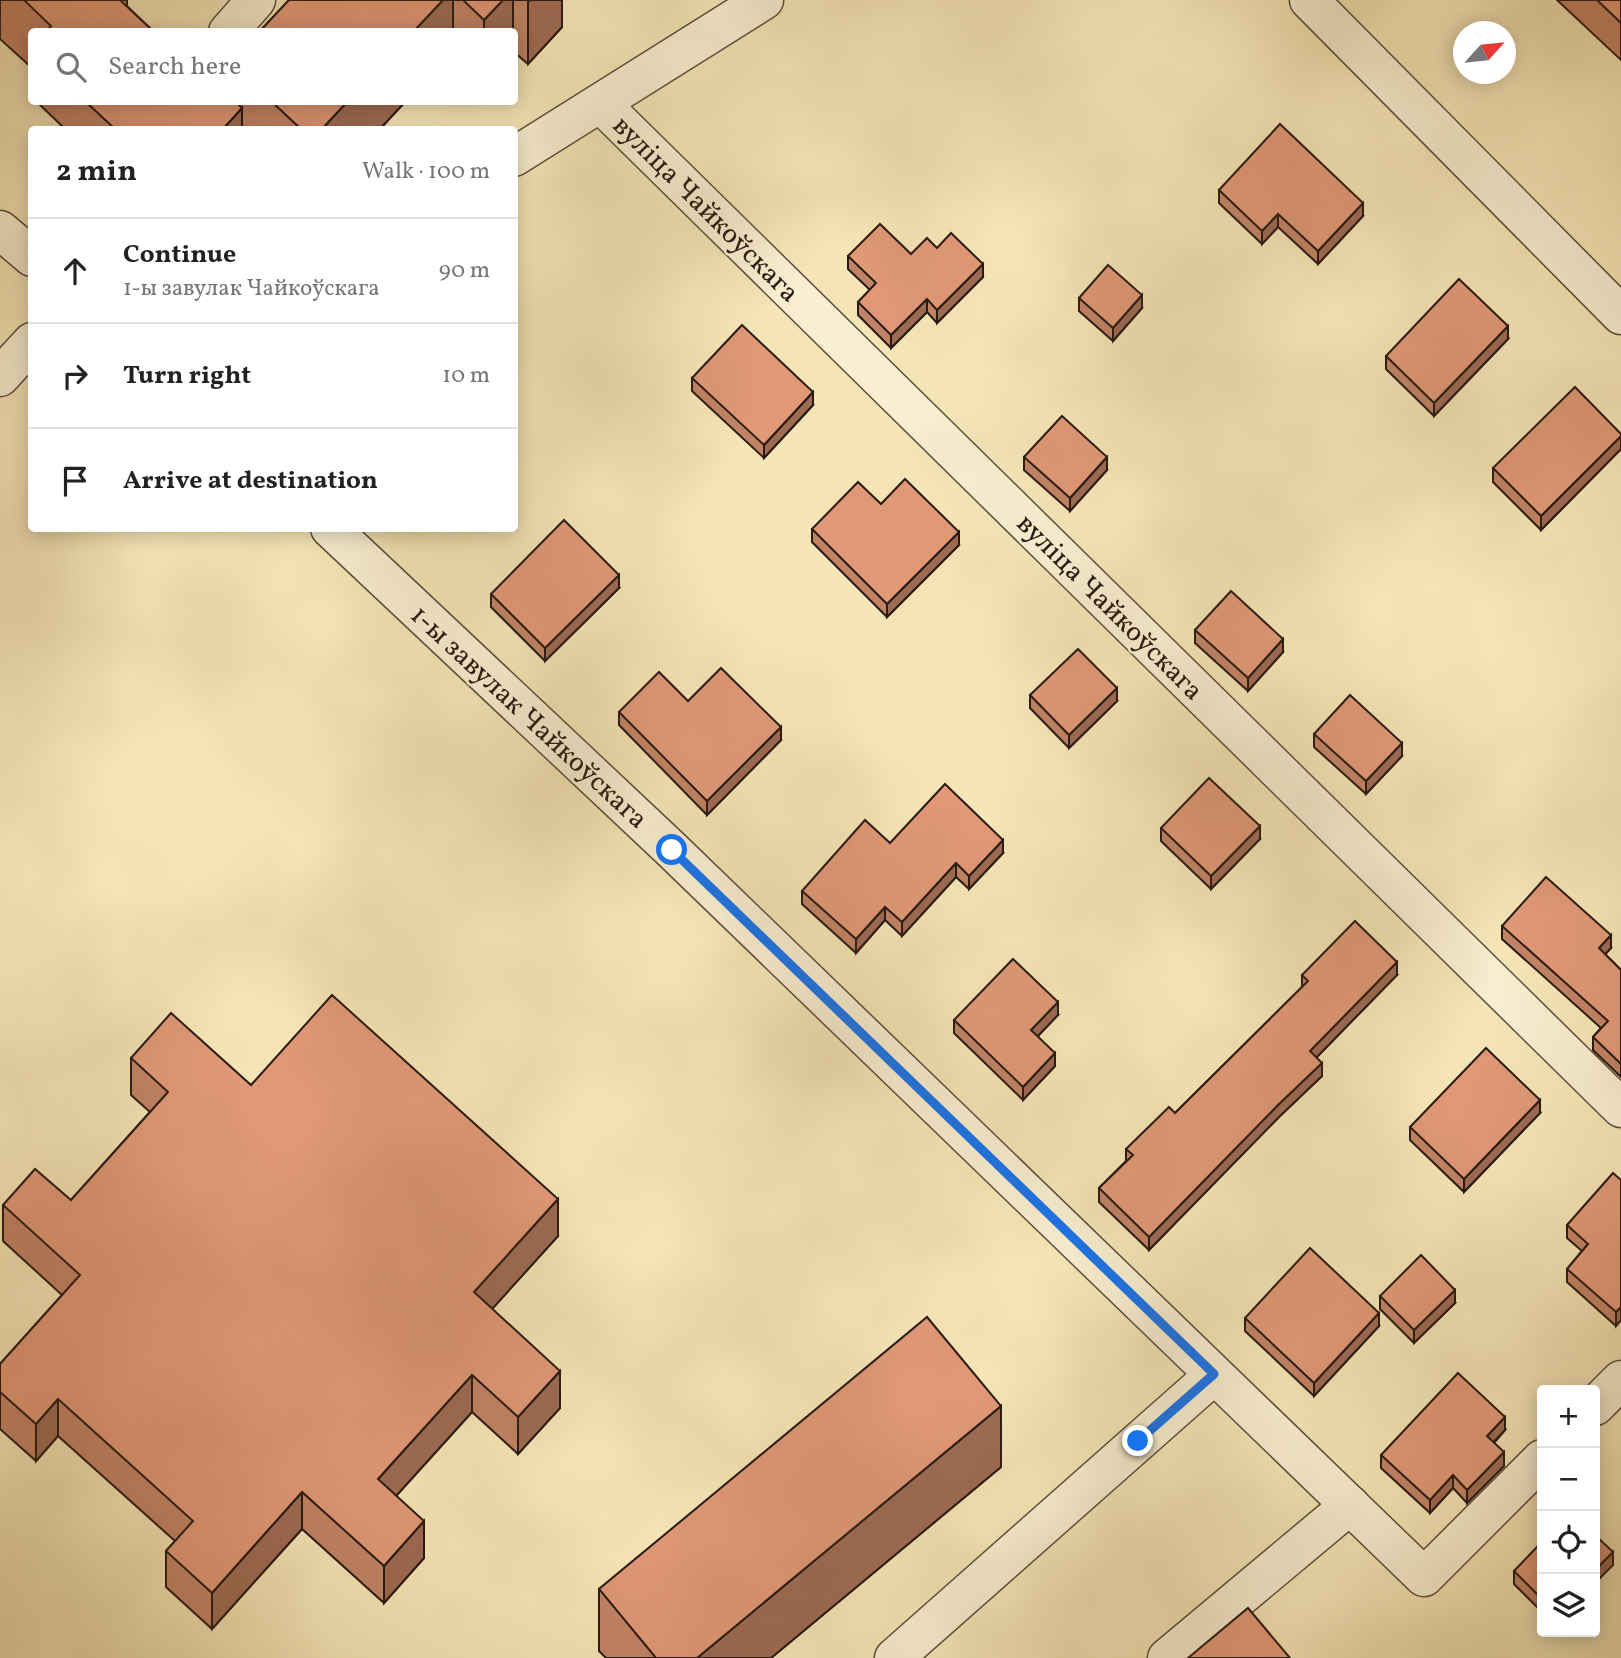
<!DOCTYPE html>
<meta charset="utf-8">
<style>
:root{--surface:#fff;--page:#f2f2f2;--text:#222;--muted:#767676;--line:#e0e0e0}
body{margin:0;font-family:Vollkorn,serif;background:var(--page);color:var(--text)}
.controls{position:absolute;right:21px;bottom:21px;display:grid;overflow:hidden;border-radius:7px;box-shadow:0 4px 18px #0003}
.controls button{width:63px;height:63px;display:grid;place-items:center;padding:0;border:0;border-bottom:2px solid var(--line);background:var(--surface);color:var(--text);font:35px sans-serif}
.compass{position:absolute;left:1453px;top:21px;width:63px;height:63px;border-radius:50%;background:var(--surface);box-shadow:0 4px 18px #0003;rotate:63deg}
.stop{position:absolute;width:21px;height:21px;margin:-16px;border:5px solid #1a73e8;border-radius:50%;background:#fff}
.stop.end{background:#1a73e8;border-color:#fff;box-shadow:0 2px 7px #0008}
.list{margin:0;padding:0;list-style:none}
h2{display:flex;justify-content:space-between;align-items:center;height:91px;margin:0;padding:0 28px;font-size:30px}
h2 small{font-size:23px;font-weight:400;color:var(--muted)}
.list li{display:grid;grid-template-columns:46px 1fr auto;gap:21px;align-items:center;box-sizing:border-box;height:105px;padding:0 28px;border-top:2px solid var(--line)}
.list b{display:block;font-size:26px;white-space:nowrap}
.list p{margin:0;font-size:23px;white-space:nowrap;color:var(--muted)}
.list em{font-size:23px;font-style:normal;color:var(--muted)}
.icon{flex:none;width:38px;height:38px;fill:none;stroke:currentColor;stroke-width:2;stroke-linecap:round;stroke-linejoin:round}
.map{position:relative;flex:none;width:1621px;height:1658px;overflow:hidden}
.search{position:absolute;background:var(--surface);box-shadow:0 4px 18px #0003;left:28px;top:28px;width:490px;height:77px;display:flex;align-items:center;gap:18px;box-sizing:border-box;padding:0 24px;border-radius:7px;color:var(--muted);font-size:26px}
.panel{position:absolute;background:var(--surface);box-shadow:0 4px 18px #0003;left:28px;top:126px;width:490px;height:406px;border-radius:7px}
.map>svg:first-child{display:block}
</style>
<div class="map">
<svg width="1621" height="1658" viewBox="0 0 1621 1658">
<rect width="100%" height="100%" fill="#f5e5b6"/>
<filter id="stains"><feTurbulence type="fractalNoise" baseFrequency=".00286" numOctaves="4"/><feColorMatrix values="0 0 0 0 .2 0 0 0 0 .09 0 0 0 0 .02 0 0 0 .5 -.17"/></filter>
<radialGradient id="worn" r=".72"><stop offset=".6" stop-color="#630" stop-opacity="0"/><stop offset="1" stop-color="#630" stop-opacity=".3"/></radialGradient>
<g fill="none" stroke-linecap="round" stroke-linejoin="round">
<defs>
<g id="minor">
<path d="M1309 0 1621 315"/>
<path d="M228 32 256 0"/>
<path d="M601 104 1621 1108"/>
<path d="M514 157 764 0"/>
<path d="M0 230 32 257"/>
<path d="M0 377 32 342"/>
<path d="M330 528 672 850 1424 1577 1542 1459"/>
<path d="M1595 1406 1621 1380"/>
<path d="M894 1658 1214 1375"/>
<path d="M1167 1658 1350 1505"/>
</g>
</defs>
<!-- minor casing -->
<use href="#minor" stroke="#5c4d3b" stroke-width="41"/>
<!-- minor -->
<use href="#minor" stroke="#f8eed0" stroke-width="38"/>
</g>
<!-- wall -->
<g fill="#c18365" stroke="#291a12" stroke-width="2">
<path d="M0 0H127V6L154 32H32V68L0 39Z"/>
<path d="M289 0H562V27L528 64 514 52V32H259Z"/>
<path d="M1557 0H1621V60Z"/>
<path d="M37 102H405L379 130H66Z"/>
<path d="M1219 190 1363 216 1318 264 1278 227 1262 244 1219 203Z"/>
<path d="M937 248 983 277 937 323 927 312 891 348 858 315V302L870 290 848 269V256L911 254Z"/>
<path d="M1079 298 1142 308 1113 341 1079 311Z"/>
<path d="M1508 339 1434 416 1386 369V356Z"/>
<path d="M692 378 813 405 764 458 692 391Z"/>
<path d="M1621 434V449L1541 530 1493 482V468Z"/>
<path d="M1024 457 1107 470 1070 511 1024 470Z"/>
<path d="M881 504 959 545 887 617 812 542V529Z"/>
<path d="M619 588 545 661 491 607V594Z"/>
<path d="M1195 630 1283 652 1248 691 1195 643Z"/>
<path d="M1030 695 1117 701 1069 748 1030 708Z"/>
<path d="M688 701 781 740 707 815 619 725V712Z"/>
<path d="M1314 734 1402 756 1366 794 1314 747Z"/>
<path d="M1161 828 1260 839 1211 889 1161 841Z"/>
<path d="M890 843 1003 853 969 889 956 877 902 936 885 920 856 953 802 904V891Z"/>
<path d="M1502 926 1611 948 1605 954 1621 970V1077L1593 1050V1037L1601 1028 1502 939Z"/>
<path d="M1302 975H1397L1316 1058 1322 1076 1279 1117 1149 1250 1099 1202V1188L1126 1161V1149L1175 1113 1302 987Z"/>
<path d="M1058 1015 1038 1036 1055 1066 1023 1100 954 1033V1020Z"/>
<path d="M131 1058 251 1085 558 1236 492 1309 560 1408 518 1454 472 1412 396 1496 424 1558 384 1603 302 1529 212 1629 166 1587V1551L175 1541 58 1436 36 1461 0 1429V1364L62 1295 3 1241V1205L71 1200 150 1112 131 1095Z"/>
<path d="M1540 1113 1464 1192 1410 1140V1127Z"/>
<path d="M1621 1180V1320L1616 1326 1567 1282V1269L1582 1251 1567 1238V1225Z"/>
<path d="M1380 1296 1455 1303 1414 1343 1380 1309Z"/>
<path d="M1245 1318 1379 1326 1314 1396 1245 1331Z"/>
<path d="M1505 1430 1494 1443 1504 1466 1467 1503 1453 1488 1430 1513 1381 1468V1455Z"/>
<path d="M1001 1467 771 1658H606L599 1651V1589Z"/>
<path d="M1542 1542V1612L1514 1584V1571Z"/>
</g>
<!-- shaded-wall -->
<g fill="#9d6a53" stroke="#291a12" stroke-width="2">
<path d="M443 0H453V32H413Z"/>
<path d="M503 0H513V32H484V20Z"/>
<path d="M530 0H562V27L528 64V2Z"/>
<path d="M347 102H405L379 130H321Z"/>
<path d="M242 108V130H222Z"/>
<path d="M1363 203V216L1318 264V251Z"/>
<path d="M1278 214V227L1262 244V231Z"/>
<path d="M983 264V277L937 323V310Z"/>
<path d="M1142 295V308L1113 341V328Z"/>
<path d="M927 299V312L891 348V335Z"/>
<path d="M1508 326V339L1434 416V403Z"/>
<path d="M813 392V405L764 458V445Z"/>
<path d="M1621 436V449L1541 530V516Z"/>
<path d="M1107 457V470L1070 511V498Z"/>
<path d="M959 532V545L887 617V604Z"/>
<path d="M619 575V588L545 661V648Z"/>
<path d="M1283 639V652L1248 691V678Z"/>
<path d="M1117 688V701L1069 748V735Z"/>
<path d="M781 727V740L707 815V801Z"/>
<path d="M1402 743V756L1366 794V781Z"/>
<path d="M1260 826V839L1211 889V876Z"/>
<path d="M1003 840V853L969 889V876Z"/>
<path d="M956 863V877L902 936V922Z"/>
<path d="M885 907V920L856 953V939Z"/>
<path d="M1611 935V948L1599 961V948Z"/>
<path d="M1397 962V975L1310 1064V1051Z"/>
<path d="M1058 1002V1015L1031 1043V1030Z"/>
<path d="M1055 1053V1066L1023 1100V1087Z"/>
<path d="M1322 1063V1076L1279 1117 1149 1250V1237L1279 1104Z"/>
<path d="M1540 1100V1113L1464 1192V1179Z"/>
<path d="M558 1199V1236L474 1329V1292Z"/>
<path d="M1455 1290V1303L1414 1343V1330Z"/>
<path d="M1621 1307V1320L1616 1326V1312Z"/>
<path d="M1379 1313V1326L1314 1396V1383Z"/>
<path d="M560 1371V1408L518 1454V1417Z"/>
<path d="M472 1375V1412L378 1516V1479Z"/>
<path d="M58 1399V1436L36 1461V1424Z"/>
<path d="M1001 1406V1467L771 1658H697Z"/>
<path d="M1505 1417V1430L1487 1449V1436Z"/>
<path d="M1504 1452V1466L1467 1503V1490Z"/>
<path d="M1453 1475V1488L1430 1513V1500Z"/>
<path d="M302 1492V1529L212 1629V1593Z"/>
<path d="M424 1521V1558L384 1603V1566Z"/>
<path d="M1613 1552V1565L1595 1583V1570Z"/>
</g>
<!-- building -->
<g fill="#e09876" stroke="#291a12" stroke-width="2">
<path d="M24 0H120L154 32H46L51 26Z"/>
<path d="M289 0H443L413 32H259Z"/>
<path d="M463 0H503L484 20Z"/>
<path d="M1597 0H1621V23Z"/>
<path d="M86 102H236L242 108 222 130H116Z"/>
<path d="M272 102H347L321 130H302Z"/>
<path d="M1280 124 1363 203 1318 251 1278 214 1262 231 1219 190Z"/>
<path d="M880 224 911 254 927 238 937 248 951 233 983 264 937 310 927 299 891 335 858 302 876 283 848 256Z"/>
<path d="M1108 265 1142 295 1113 328 1079 298Z"/>
<path d="M1459 279 1508 326 1434 403 1386 356Z"/>
<path d="M742 325 813 392 764 445 692 378Z"/>
<path d="M1575 387 1621 434V436L1541 516 1493 468Z"/>
<path d="M1062 416 1107 457 1070 498 1024 457Z"/>
<path d="M905 479 959 532 887 604 812 529 858 482 881 504Z"/>
<path d="M564 520 619 575 545 648 491 594Z"/>
<path d="M1231 591 1283 639 1248 678 1195 630Z"/>
<path d="M1078 649 1117 688 1069 735 1030 695Z"/>
<path d="M721 668 781 727 707 801 619 712 659 672 688 701Z"/>
<path d="M1350 695 1402 743 1366 781 1314 734Z"/>
<path d="M1209 778 1260 826 1211 876 1161 828Z"/>
<path d="M945 784 1003 840 969 876 956 863 902 922 885 907 856 939 802 891 865 820 890 843Z"/>
<path d="M1546 877 1611 935 1599 948 1621 970V1064L1593 1037 1608 1021 1502 926Z"/>
<path d="M1355 921 1397 962 1310 1051 1322 1063 1279 1104 1149 1237 1099 1188 1133 1155 1126 1149 1169 1107 1175 1113 1308 981 1302 975Z"/>
<path d="M1013 959 1058 1002 1031 1030 1055 1053 1023 1087 954 1020Z"/>
<path d="M332 995 558 1199 474 1292 560 1371 518 1417 472 1375 378 1479 424 1521 384 1566 302 1492 212 1593 166 1551 193 1521 58 1399 36 1424 0 1392V1364L80 1275 3 1205 35 1169 71 1200 168 1092 131 1058 171 1013 251 1085Z"/>
<path d="M1486 1048 1540 1100 1464 1179 1410 1127Z"/>
<path d="M1613 1173 1621 1180V1307L1616 1312 1567 1269 1588 1244 1567 1225Z"/>
<path d="M1310 1248 1379 1313 1314 1383 1245 1318Z"/>
<path d="M1421 1255 1455 1290 1414 1330 1380 1296Z"/>
<path d="M927 1317 1001 1406 697 1658H656L599 1589Z"/>
<path d="M1458 1373 1505 1417 1487 1436 1504 1452 1467 1490 1453 1475 1430 1500 1381 1455Z"/>
<path d="M1595 1535 1613 1552 1595 1570Z"/>
<path d="M1542 1542V1599L1514 1571Z"/>
<path d="M1248 1608 1290 1658H1188Z"/>
</g>
<g fill="none" stroke-linecap="round" stroke-linejoin="round">
<!-- route -->
<path stroke="#1a73e8" stroke-width="9" d="M672 850 1214 1374 1138 1441"/>
</g>
<g text-anchor="middle" stroke-width="5" stroke-linejoin="round" paint-order="stroke">
<!-- street labels -->
<g font-size="28" fill="#291a12" stroke="#f8eed0">
<text transform="translate(707 208) rotate(45)" y="10">вуліца Чайкоўскага</text>
<text transform="translate(1111 606) rotate(45)" y="10">вуліца Чайкоўскага</text>
<text transform="translate(530 716) rotate(43)" y="10">1-ы завулак Чайкоўскага</text>
</g>
</g>
<rect width="100%" height="100%" filter="url(#stains)"/>
<rect width="100%" height="100%" fill="url(#worn)"/>
</svg>
<div class="controls">
<button>+</button>
<button>−</button>
<button><svg class="icon" aria-label="locate" viewBox="0 0 24 24"><circle cx="12" cy="12" r="6"/><path d="M12 2v4M12 18v4M2 12h4M18 12h4"/></svg></button>
<button><svg class="icon" aria-label="layers" viewBox="0 0 24 24"><path d="M12 4l9 5-9 5-9-5zM3 14l9 5 9-5"/></svg></button>
</div>
<svg class="compass" viewBox="-18 -18 36 36"><path d="M0-13l5 13h-10z" fill="#e53935"/><path d="M0 13l5-13h-10z" fill="#767676"/></svg>
<div class="stop" style="left:672px;top:850px"></div>
<div class="stop end" style="left:1138px;top:1441px"></div>
<div class="search"><svg class="icon" aria-label="search" viewBox="0 0 24 24"><circle cx="10" cy="10" r="6"/><path d="M15 15l6 6"/></svg>Search here</div>
<section class="panel">
<h2>2 min<small>Walk · 100 m</small></h2>
<ul class="list">
<li><svg class="icon" aria-label="ahead" viewBox="0 0 24 24"><path d="M12 20V5M6 11l6-6 6 6"/></svg><div><b>Continue</b><p>1-ы завулак Чайкоўскага</p></div><em>90 m</em></li>
<li><svg class="icon" aria-label="right" viewBox="0 0 24 24"><path d="M7 20v-9h11M14 6l5 5-5 5"/></svg><div><b>Turn right</b></div><em>10 m</em></li>
<li><svg class="icon" aria-label="arrive" viewBox="0 0 24 24"><path d="M6 21V4h12l-3 4 3 4H6"/></svg><div><b>Arrive at destination</b></div></li>
</ul>
</section>
</div>
